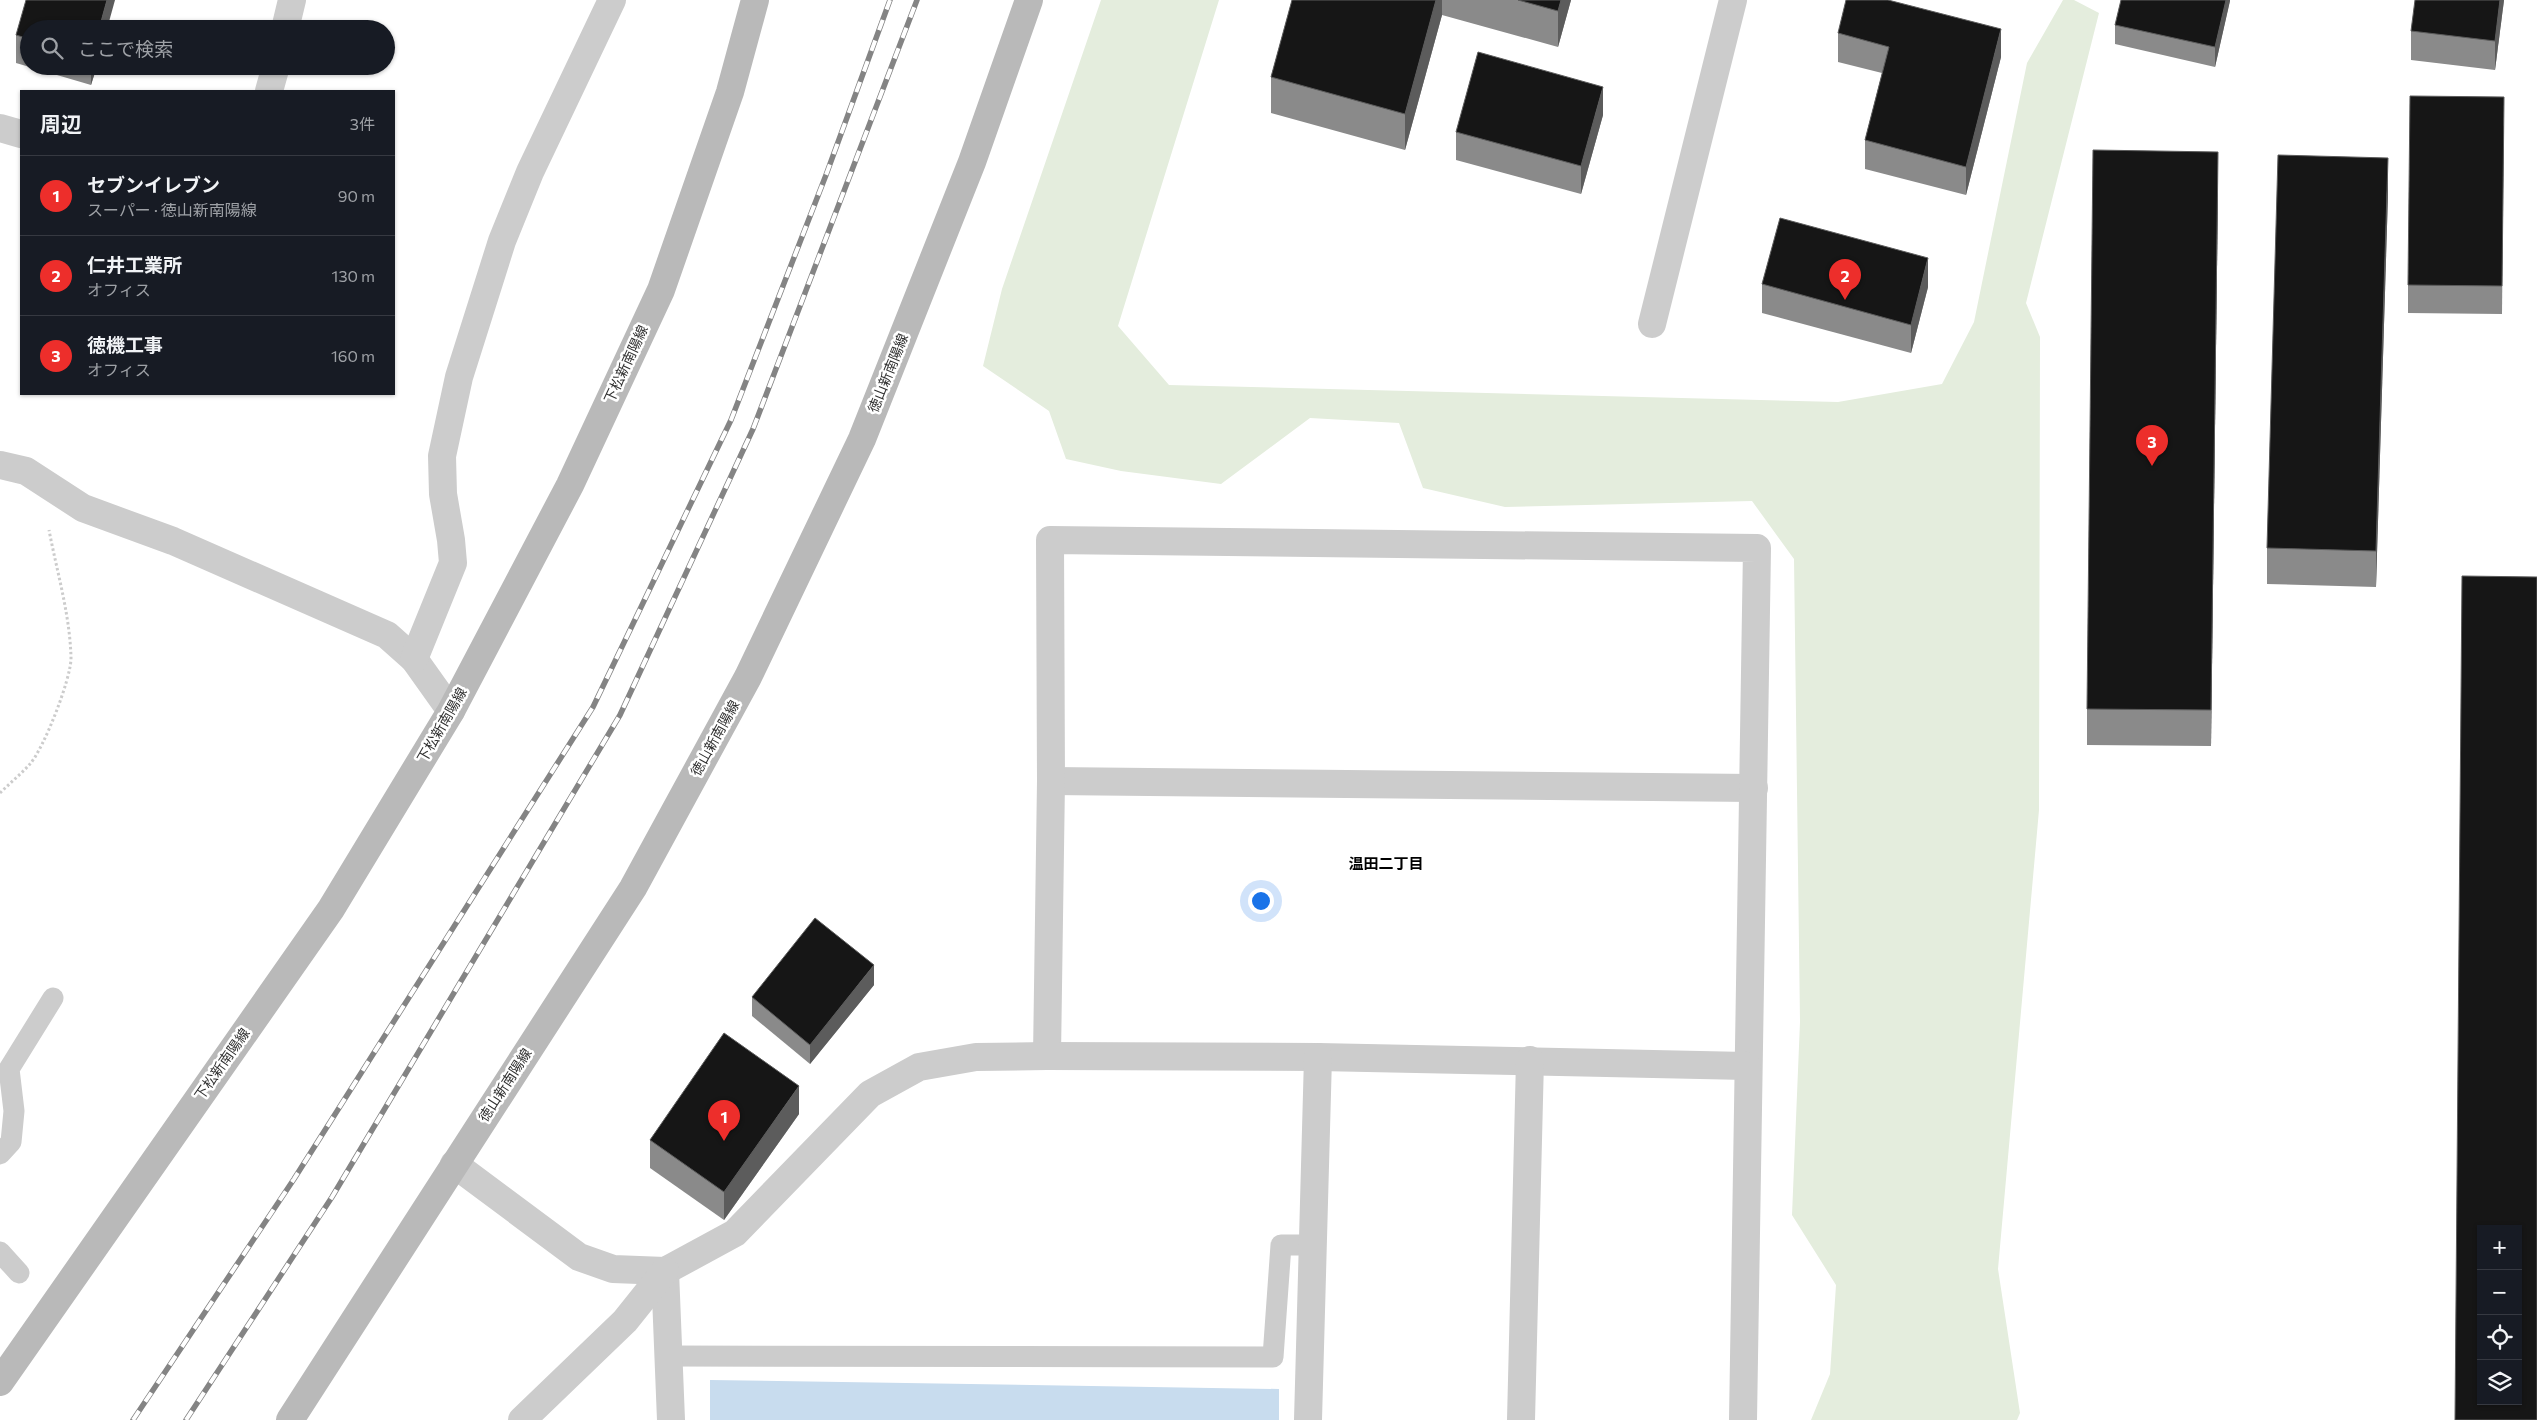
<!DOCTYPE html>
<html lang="ja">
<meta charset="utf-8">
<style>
:root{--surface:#171b24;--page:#20242c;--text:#f1f3f6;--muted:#9ea1a6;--line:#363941;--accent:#ed2e2b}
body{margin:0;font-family:Commissioner,"Noto Sans JP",sans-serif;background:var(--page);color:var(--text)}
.controls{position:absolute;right:15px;bottom:15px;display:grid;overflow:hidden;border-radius:0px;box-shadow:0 1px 4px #0004}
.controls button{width:45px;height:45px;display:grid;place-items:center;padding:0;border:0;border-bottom:1px solid var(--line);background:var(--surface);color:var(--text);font:25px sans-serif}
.you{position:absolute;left:1260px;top:900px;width:18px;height:18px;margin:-12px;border:4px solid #fff;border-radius:50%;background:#1a73e8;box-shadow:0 0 0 8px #1a73e833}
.badge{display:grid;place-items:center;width:32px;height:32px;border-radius:50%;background:var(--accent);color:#fff;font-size:16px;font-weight:700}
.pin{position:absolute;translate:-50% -41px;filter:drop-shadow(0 1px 2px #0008)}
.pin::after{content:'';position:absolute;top:26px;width:18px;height:15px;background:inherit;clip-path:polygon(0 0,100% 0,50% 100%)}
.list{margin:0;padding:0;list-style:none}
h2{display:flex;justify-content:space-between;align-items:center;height:65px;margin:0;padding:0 20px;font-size:21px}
h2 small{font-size:16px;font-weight:400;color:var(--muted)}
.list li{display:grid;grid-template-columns:32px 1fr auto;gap:15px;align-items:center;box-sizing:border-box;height:80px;padding:0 20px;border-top:1px solid var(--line)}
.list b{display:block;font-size:19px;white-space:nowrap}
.list p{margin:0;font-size:16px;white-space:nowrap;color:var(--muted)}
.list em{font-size:16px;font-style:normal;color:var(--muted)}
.icon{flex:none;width:28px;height:28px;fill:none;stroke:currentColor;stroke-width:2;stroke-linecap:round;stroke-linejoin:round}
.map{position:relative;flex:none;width:2537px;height:1420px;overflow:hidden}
.search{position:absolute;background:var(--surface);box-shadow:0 1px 4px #0004;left:20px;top:20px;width:375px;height:55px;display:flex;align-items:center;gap:12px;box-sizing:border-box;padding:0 18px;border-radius:28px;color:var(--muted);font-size:19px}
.panel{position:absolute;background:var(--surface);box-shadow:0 1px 4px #0004;left:20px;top:90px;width:375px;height:305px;border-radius:0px}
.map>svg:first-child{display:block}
</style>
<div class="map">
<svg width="2537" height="1420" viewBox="0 0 2537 1420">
<rect width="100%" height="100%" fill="#fff"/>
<!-- green -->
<path fill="#e4eddd" d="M1101 0H1219L1118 326 1169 385 1838 402 1942 384 1974 322 2027 63 2063 0H2074L2099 13 2026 303 2040 337 2039 810 1998 1269 2020 1413 2017 1420H1811L1830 1374 1836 1285 1792 1215 1800 1022 1794 559 1752 501 1505 507 1423 488 1399 423 1310 418 1221 484 1121 471 1066 459 1049 411 983 366 1002 289Z"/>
<!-- water -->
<path fill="#c8dcee" d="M710 1380 1279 1389V1420H710Z"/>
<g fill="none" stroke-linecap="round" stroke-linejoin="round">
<!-- path -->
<path stroke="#ccc" stroke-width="3" stroke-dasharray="2.5 2.5" stroke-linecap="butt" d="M0 793C10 783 21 774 30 764 44 748 71 679 71 658 70 615 57 572 49 530"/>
<!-- lane -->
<g stroke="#ccc" stroke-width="21">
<path d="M0 1154 11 1142 14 1111 9 1069 53 998"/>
<path d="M0 1252 19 1273"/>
<path d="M670 1356 1273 1357 1281 1245H1312"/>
</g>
<!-- street -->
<g stroke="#ccc" stroke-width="28">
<path d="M285 29 292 0"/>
<path d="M269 91 276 66"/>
<path d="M0 128 21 134"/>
<path d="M1652 324 1733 0"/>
<path d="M0 465 26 471 83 508 173 541 387 635 414 659 451 711"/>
<path d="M414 659 453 563 451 540 443 494 442 456 459 377 502 241 530 172 612 0"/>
<path d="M1051 781 1754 788"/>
<path d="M1047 1056 1051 781 1050 540 1757 548 1743 1420"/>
<path d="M454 1164 579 1257 613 1269 665 1271 735 1233 870 1094 919 1067 976 1057 1047 1056 1318 1057 1747 1066"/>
<path d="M665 1271 671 1420"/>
<path d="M522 1420 625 1321 665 1271"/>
<path d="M1308 1420 1318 1057"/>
<path d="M1521 1420 1530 1060"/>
</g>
<!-- secondary -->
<g stroke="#b9b9b9" stroke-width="28">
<path d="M0 1382 331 909 451 711 570 485 661 290 730 92 755 0"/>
<path d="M290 1420 633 888 748 677 862 439 972 162 1029 0"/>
</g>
<defs>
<g id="rail">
<path d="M133 1420 294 1179 593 707 731 420 826 175 890 0"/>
<path d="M186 1420 332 1197 620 715 753 429 917 0"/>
</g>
</defs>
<!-- rail casing -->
<use href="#rail" stroke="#848484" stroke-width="5.5"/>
<!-- rail -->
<use href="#rail" stroke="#fff" stroke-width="4" stroke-dasharray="11" stroke-linecap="butt"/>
</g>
<!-- wall -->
<g fill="#8a8a8a">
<path d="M1292 0H1571L1558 47 1442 15 1405 150 1271 113V77Z"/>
<path d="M2230 0 2215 67 2115 44V25Z"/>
<path d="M2504 0 2495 70 2411 60V31Z"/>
<path d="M29 29V66H97L91 85 16 63V35Z"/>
<path d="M1838 33 2001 57 1966 195 1865 169V140L1882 73 1838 62Z"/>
<path d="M1603 115 1581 194 1456 160V132Z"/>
<path d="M2504 125 2502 314 2408 313V285Z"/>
<path d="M2218 188 2211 746 2087 745V709Z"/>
<path d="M2388 194 2376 587 2267 584V548Z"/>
<path d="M1762 284 1928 287 1911 353 1762 313Z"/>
<path d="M874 985 810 1064 752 1016V997Z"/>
<path d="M799 1114 724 1220 650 1168V1140Z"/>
</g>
<!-- shaded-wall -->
<g fill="#5c5c5c">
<path d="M107 0H115L107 29H99Z"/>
<path d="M1436 0H1442V15L1405 150V114Z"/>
<path d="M1561 0H1571L1558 47V11Z"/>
<path d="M2226 0H2230V1L2215 67V47Z"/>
<path d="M2500 0H2504L2495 70V41Z"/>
<path d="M2001 29V57L1966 195V167Z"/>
<path d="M91 66H97L91 85Z"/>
<path d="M1603 87V115L1581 194V166Z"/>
<path d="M2218 152V188L2211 746V710Z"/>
<path d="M2388 158V194L2376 587V551Z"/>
<path d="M1928 258V287L1911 353V325Z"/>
<path d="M874 965V985L810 1064V1045Z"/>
<path d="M799 1086V1114L724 1220V1192Z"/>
</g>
<!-- building -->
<g fill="#161616" stroke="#5c5c5c" fill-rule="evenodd">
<path d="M26 0H107L99 29H29V39L16 35Z"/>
<path d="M1292 0H1436L1405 114 1271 77Z"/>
<path d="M1518 0H1561L1558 11Z"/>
<path d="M1846 0H1888L2001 29 1966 167 1865 140 1889 47 1838 33Z"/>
<path d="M2121 0H2226L2215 47 2115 25Z"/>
<path d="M2415 0H2500L2495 41 2411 31Z"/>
<path d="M1478 52 1603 87 1581 166 1456 132Z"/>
<path d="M2410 96 2504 97 2502 286 2408 285Z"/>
<path d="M2093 150 2218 152 2211 710 2087 709Z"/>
<path d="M2278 155 2388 158 2376 551 2267 548Z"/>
<path d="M1780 218 1928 258 1911 325 1762 284Z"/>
<path d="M2462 576 2537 577V1420H2455ZM2481 1229H2518V1401H2481Z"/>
<path d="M815 918 874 965 810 1045 752 997Z"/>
<path d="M724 1033 799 1086 724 1192 650 1140Z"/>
</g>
<g text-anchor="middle" stroke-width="5" stroke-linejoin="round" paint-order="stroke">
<!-- street labels -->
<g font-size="14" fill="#2f2f2f" stroke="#fff">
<text transform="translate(626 364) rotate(-65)" y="5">下松新南陽線</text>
<text transform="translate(888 373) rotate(-68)" y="5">徳山新南陽線</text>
<text transform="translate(442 725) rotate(-60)" y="5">下松新南陽線</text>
<text transform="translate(715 738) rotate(-61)" y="5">徳山新南陽線</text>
<text transform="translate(222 1064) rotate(-55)" y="5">下松新南陽線</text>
<text transform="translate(505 1085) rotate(-57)" y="5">徳山新南陽線</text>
</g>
<!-- neighbourhood labels -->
<g font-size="15" font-weight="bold" fill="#000" stroke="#fff">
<text x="1386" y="869">温田二丁目</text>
</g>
</g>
</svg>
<div class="controls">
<button>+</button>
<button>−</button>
<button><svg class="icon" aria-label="locate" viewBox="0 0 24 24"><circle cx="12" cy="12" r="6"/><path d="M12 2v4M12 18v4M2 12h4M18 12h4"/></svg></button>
<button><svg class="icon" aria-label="layers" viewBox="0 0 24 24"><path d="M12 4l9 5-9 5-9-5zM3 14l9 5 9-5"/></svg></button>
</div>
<div class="you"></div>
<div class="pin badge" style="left:724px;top:1141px">1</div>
<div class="pin badge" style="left:1845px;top:300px">2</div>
<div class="pin badge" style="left:2152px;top:466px">3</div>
<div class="search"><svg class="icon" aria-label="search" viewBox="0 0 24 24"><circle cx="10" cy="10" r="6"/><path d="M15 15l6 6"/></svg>ここで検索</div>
<section class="panel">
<h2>周辺<small>3件</small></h2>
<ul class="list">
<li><span class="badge">1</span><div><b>セブンイレブン</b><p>スーパー · 徳山新南陽線</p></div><em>90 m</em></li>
<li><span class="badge">2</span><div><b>仁井工業所</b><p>オフィス</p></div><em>130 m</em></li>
<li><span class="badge">3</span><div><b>徳機工事</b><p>オフィス</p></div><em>160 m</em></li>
</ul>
</section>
</div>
